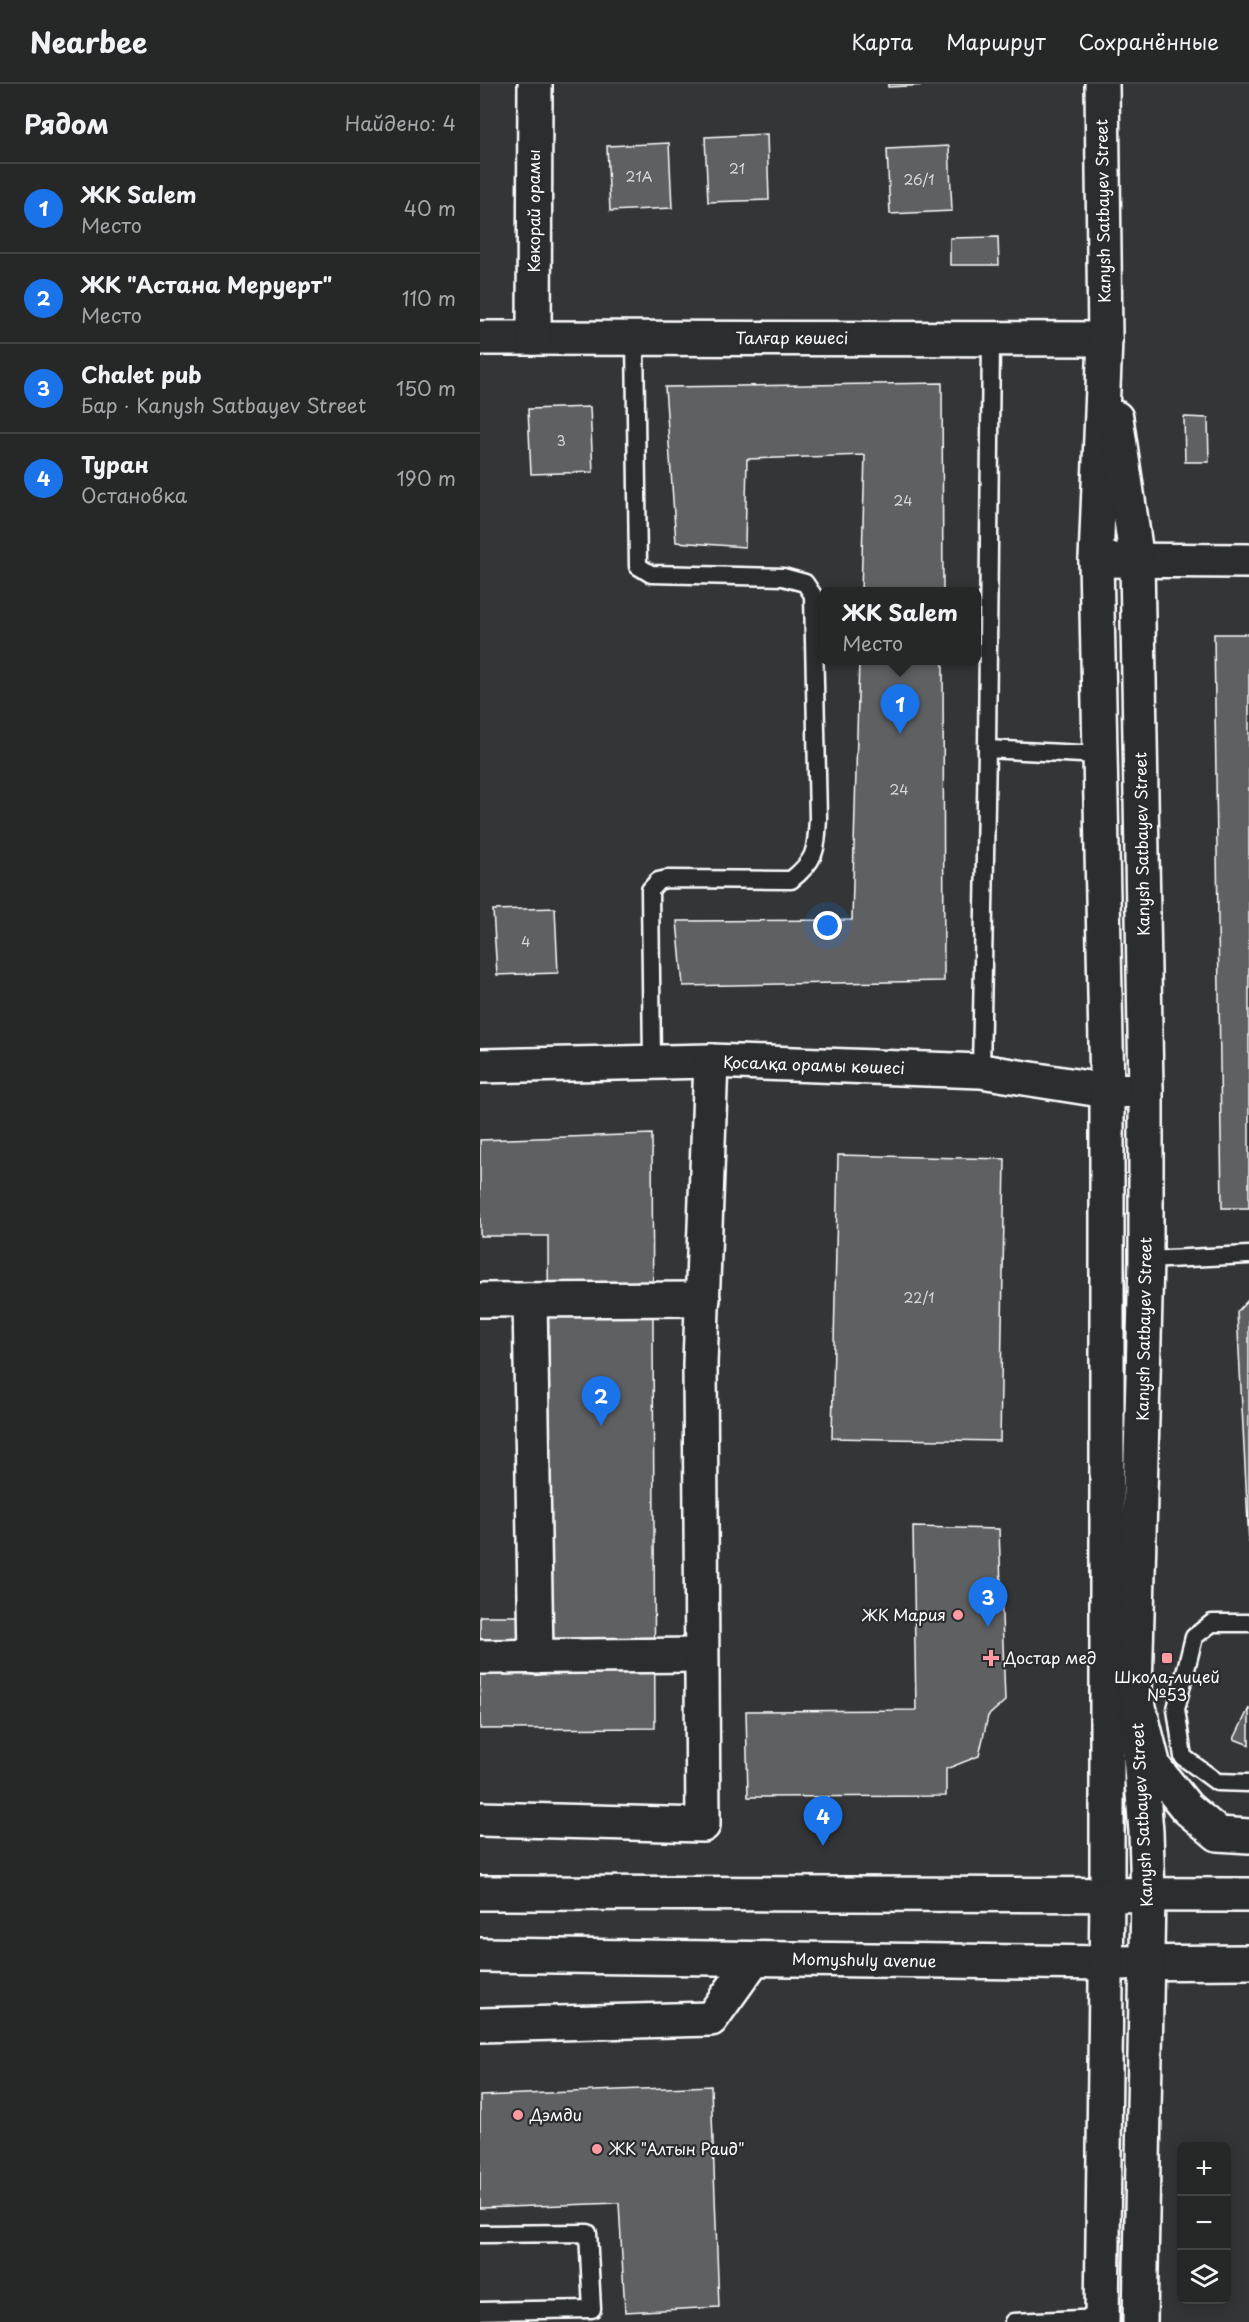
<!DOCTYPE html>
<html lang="ru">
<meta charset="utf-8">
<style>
:root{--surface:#262828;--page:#2e3030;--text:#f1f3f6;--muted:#a4a6a8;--line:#424445;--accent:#1a73e8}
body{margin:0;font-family:"Playpen Sans",sans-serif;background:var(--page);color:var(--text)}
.controls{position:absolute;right:18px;bottom:18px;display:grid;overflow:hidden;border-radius:9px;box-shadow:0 3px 15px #0003}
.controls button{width:54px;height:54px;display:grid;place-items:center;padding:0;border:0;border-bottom:2px solid var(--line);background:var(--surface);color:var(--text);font:30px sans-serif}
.you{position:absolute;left:348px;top:842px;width:21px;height:21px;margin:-15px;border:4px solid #fff;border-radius:50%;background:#1a73e8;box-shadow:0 0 0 9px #1a73e833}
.badge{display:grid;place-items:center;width:39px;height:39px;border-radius:50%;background:var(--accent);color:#fff;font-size:20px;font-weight:700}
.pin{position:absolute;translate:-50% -50px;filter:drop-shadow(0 2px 3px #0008)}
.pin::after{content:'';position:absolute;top:32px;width:21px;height:18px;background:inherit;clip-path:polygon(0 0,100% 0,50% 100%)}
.popup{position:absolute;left:339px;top:503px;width:162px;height:78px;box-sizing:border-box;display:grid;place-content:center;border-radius:9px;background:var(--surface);filter:drop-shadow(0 2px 4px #0005);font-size:20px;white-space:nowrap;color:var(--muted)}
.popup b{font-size:22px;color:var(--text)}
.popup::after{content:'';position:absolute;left:50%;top:100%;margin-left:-12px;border:12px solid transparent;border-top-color:var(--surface)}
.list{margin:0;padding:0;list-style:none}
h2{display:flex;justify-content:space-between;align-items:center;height:78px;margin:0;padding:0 24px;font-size:26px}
h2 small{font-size:20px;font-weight:400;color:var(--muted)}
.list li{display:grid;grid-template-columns:39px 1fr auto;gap:18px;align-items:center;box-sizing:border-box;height:90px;padding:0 24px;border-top:2px solid var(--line)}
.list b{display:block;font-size:22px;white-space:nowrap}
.list p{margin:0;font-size:20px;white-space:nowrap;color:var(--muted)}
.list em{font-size:20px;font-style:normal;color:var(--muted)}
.icon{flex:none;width:33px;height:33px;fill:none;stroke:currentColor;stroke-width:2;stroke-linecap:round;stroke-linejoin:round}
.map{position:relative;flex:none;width:769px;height:2238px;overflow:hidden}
header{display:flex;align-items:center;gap:36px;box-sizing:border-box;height:84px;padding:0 30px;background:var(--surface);border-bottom:2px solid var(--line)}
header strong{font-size:28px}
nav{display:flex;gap:33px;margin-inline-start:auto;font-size:21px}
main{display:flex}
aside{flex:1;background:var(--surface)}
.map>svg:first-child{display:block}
</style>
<header>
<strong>Nearbee</strong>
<nav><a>Карта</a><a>Маршрут</a><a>Сохранённые</a></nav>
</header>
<main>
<aside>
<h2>Рядом<small>Найдено: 4</small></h2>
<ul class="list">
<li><span class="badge">1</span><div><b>ЖК Salem</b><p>Место</p></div><em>40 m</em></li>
<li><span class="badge">2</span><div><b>ЖК &quot;Астана Меруерт&quot;</b><p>Место</p></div><em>110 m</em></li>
<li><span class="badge">3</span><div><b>Chalet pub</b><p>Бар · Kanysh Satbayev Street</p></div><em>150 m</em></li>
<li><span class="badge">4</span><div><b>Туран</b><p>Остановка</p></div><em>190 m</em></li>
</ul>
</aside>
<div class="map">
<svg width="769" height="2238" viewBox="0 0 769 2238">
<rect width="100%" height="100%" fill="#333536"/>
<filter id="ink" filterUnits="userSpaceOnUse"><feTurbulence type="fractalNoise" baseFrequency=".0167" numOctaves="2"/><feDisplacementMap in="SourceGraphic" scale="12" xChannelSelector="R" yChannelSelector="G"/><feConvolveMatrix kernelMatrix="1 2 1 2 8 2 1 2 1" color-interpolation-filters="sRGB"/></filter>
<g filter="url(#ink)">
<!-- building -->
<g fill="#5f6162" stroke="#fff" stroke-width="1.5">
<path d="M408 0H470L408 3Z"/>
<path d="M287 50 289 116 228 118 225 53Z"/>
<path d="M189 59 192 124 130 127 127 62Z"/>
<path d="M469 62 472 127 410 130 407 65Z"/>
<path d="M518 153 519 181H470V154Z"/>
<path d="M462 299 463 508H381L385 371 267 375 265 463 196 458 185 303Z"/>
<path d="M110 323 113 388 51 390 48 325Z"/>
<path d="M704 333 728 334 729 378H705Z"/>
<path d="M734 550H769V1124H742Z"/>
<path d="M379 576H463L464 897 203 902 197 837 372 836Z"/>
<path d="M75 824 78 889 17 891 13 826Z"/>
<path d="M172 1050 175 1644 0 1645V1532H70L68 1152H0V1056Z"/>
<path d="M358 1071 525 1075 520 1357 352 1354Z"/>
<path d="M769 1215V1459L757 1228Z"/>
<path d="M433 1443 519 1445 525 1617 508 1632 499 1672 466 1685V1712L268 1713 266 1627 436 1626Z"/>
<path d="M769 1624V1661L754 1655Z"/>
<path d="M231 2002 239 2223 145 2228 139 2119 0 2124V2012Z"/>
</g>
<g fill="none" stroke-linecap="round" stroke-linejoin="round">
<defs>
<g id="service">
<path d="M155 254 158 482 171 490 303 493 325 499 333 511 338 734C336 766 337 775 311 796L187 795 178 797 170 806 172 979"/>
<path d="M507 665 621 671"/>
<path d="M501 987 507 665 511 254"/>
<path d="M666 1176 769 1171"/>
<path d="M769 1539H732L714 1553 696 1625 703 1673 737 1698 769 1699"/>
<path d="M0 2150 108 2149 112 2225 0 2227"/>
<path d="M533 2238 622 2234"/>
</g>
<g id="minor">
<path d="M0 254 625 255"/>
<path d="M54 254 55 0"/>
<path d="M616 476 769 477"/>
<path d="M0 982 231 977 501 987 627 1007 666 1006"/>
<path d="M0 1216 223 1215"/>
<path d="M50 1216 56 1573"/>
<path d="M0 1573 221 1571"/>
<path d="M0 1735 223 1741 220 1280 231 977"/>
<path d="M0 1941 231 1935 274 1875"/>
</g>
<g id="tertiary">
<path d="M622 0 625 255 616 476 627 1007V1812"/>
<path d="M636 334 657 477 666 1006V1176L655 1607 666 1748 668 1812"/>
</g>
<g id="secondary">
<path d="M655 1607 674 1683 707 1724 738 1750 769 1752"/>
<path d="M0 1809 769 1811"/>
<path d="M0 1871 626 1879 769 1878"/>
<path d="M622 2238 627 1812"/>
<path d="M660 2238 668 1812"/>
</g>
</defs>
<!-- service casing -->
<use href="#service" stroke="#fff" stroke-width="21"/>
<!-- minor casing -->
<use href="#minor" stroke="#fff" stroke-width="38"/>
<!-- tertiary casing -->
<use href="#tertiary" stroke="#fff" stroke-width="38"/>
<!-- secondary casing -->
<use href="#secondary" stroke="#fff" stroke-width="38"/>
<!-- service -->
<use href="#service" stroke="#2a2d2e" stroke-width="16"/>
<!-- minor -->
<use href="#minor" stroke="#2a2d2e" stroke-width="33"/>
<!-- tertiary -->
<use href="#tertiary" stroke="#2a2d2e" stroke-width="33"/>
<!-- secondary -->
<use href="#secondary" stroke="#2a2d2e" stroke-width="33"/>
</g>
</g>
<!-- markers -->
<g fill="#ff9aa2" stroke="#2a2d2e" stroke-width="2">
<circle cx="478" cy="1531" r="6"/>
<path d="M508 1565h6v6h6v6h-6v6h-6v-6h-6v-6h6z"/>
<rect x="681" y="1568" width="12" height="12" rx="3"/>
<circle cx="38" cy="2031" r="6"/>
<circle cx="117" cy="2065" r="6"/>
</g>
<g text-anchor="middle" stroke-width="4.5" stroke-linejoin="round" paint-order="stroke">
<!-- number labels -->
<g font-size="14" fill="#d7d8d8">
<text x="257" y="90">21</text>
<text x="159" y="98">21А</text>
<text x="439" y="101">26/1</text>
<text x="81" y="362">3</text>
<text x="423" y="422">24</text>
<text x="419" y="711">24</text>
<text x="46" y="863">4</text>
<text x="439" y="1219">22/1</text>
</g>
<!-- street labels -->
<g font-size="16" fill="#fff" stroke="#2a2d2e">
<text transform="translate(54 127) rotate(-90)" y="6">Көкорай орамы</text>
<text transform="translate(623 127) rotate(-91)" y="6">Kanysh Satbayev Street</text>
<text x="312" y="260">Талғар көшесі</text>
<text transform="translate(662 760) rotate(-91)" y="6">Kanysh Satbayev Street</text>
<text transform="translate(334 981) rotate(2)" y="6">Қосалқа орамы көшесі</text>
<text transform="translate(664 1245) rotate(-89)" y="6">Kanysh Satbayev Street</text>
<text transform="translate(662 1731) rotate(-93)" y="6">Kanysh Satbayev Street</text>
<text transform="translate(384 1876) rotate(1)" y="6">Momyshuly avenue</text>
</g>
<!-- poi labels -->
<g font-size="16" fill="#fff" stroke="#2a2d2e" text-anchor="start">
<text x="466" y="1537" text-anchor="end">ЖК Мария</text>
<text x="524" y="1580">Достар мед</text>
<text x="687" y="1599" text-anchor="middle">Школа-лицей<tspan x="687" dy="18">№53</tspan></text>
<text x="50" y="2037">Дэмди</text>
<text x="129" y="2071">ЖК "Алтын Раид"</text>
</g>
</g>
</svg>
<div class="controls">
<button>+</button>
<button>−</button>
<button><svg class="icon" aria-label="layers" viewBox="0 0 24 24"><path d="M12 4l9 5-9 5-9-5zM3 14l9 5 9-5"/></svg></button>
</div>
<div class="you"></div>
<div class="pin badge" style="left:420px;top:650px">1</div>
<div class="popup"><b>ЖК Salem</b>Место</div>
<div class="pin badge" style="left:121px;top:1342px">2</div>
<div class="pin badge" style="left:508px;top:1543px">3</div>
<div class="pin badge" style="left:343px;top:1762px">4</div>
</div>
</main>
